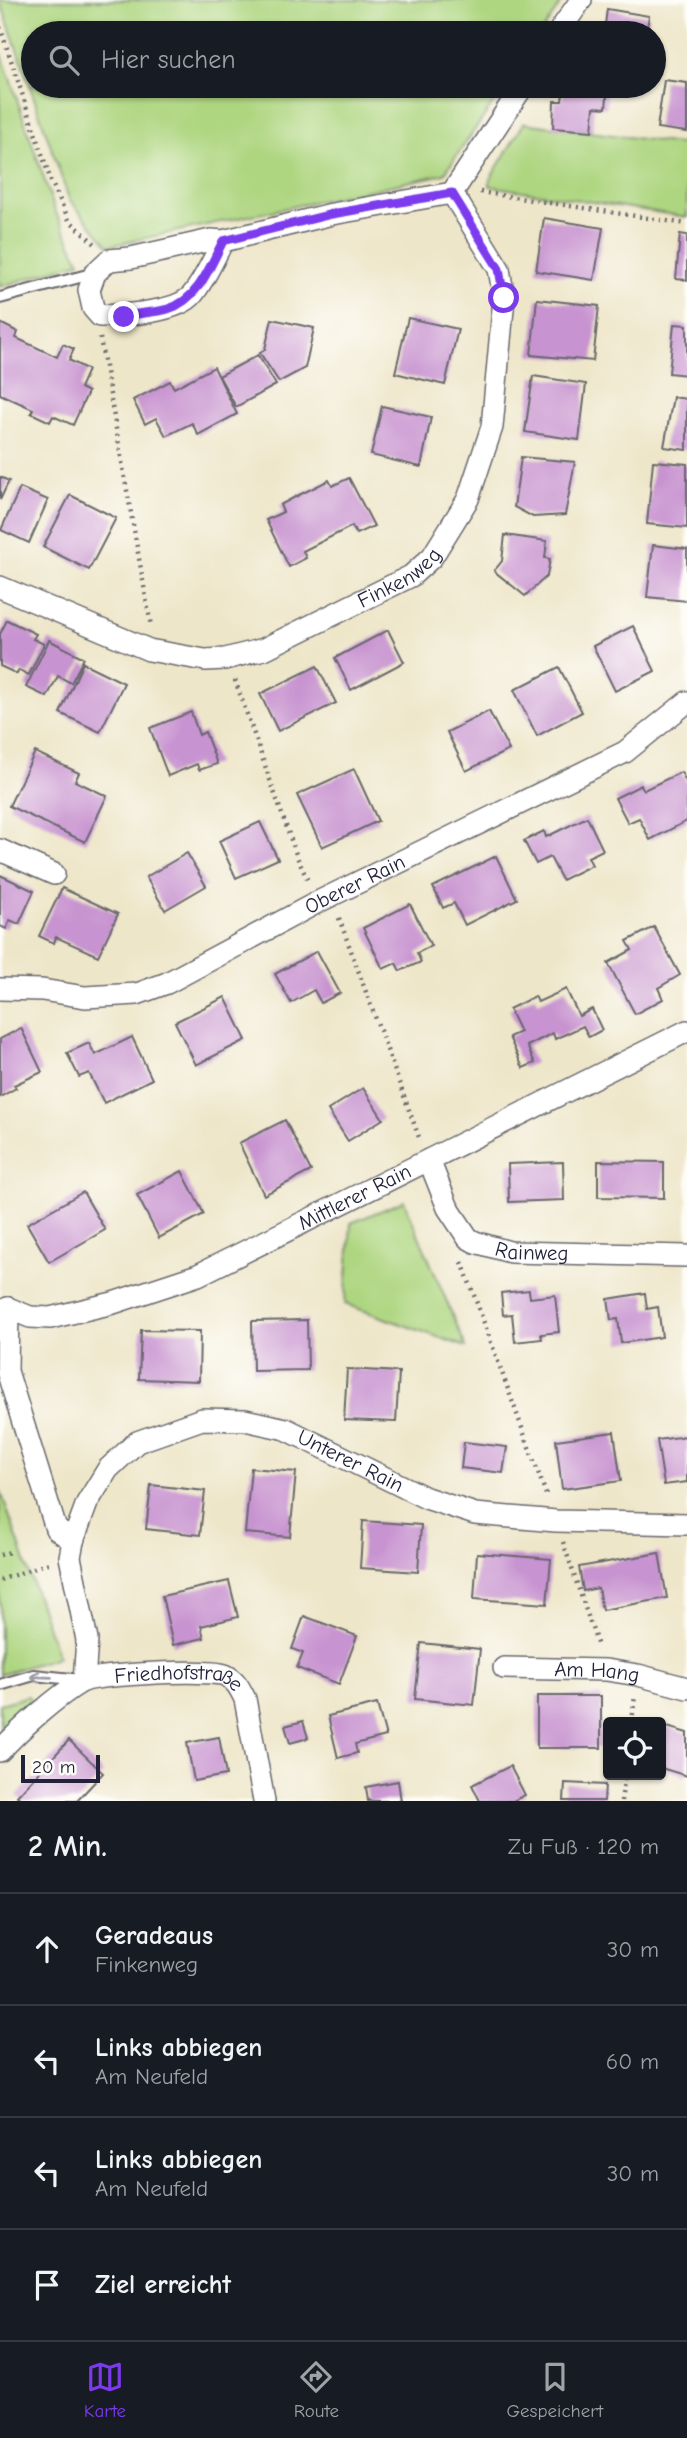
<!DOCTYPE html>
<html lang="de">
<meta charset="utf-8">
<style>
:root{--surface:#171b24;--page:#20242c;--text:#f1f3f6;--muted:#9ea1a6;--line:#363941;--accent:#7c3aed}
body{margin:0;font-family:"Comic Neue",sans-serif;background:var(--page);color:var(--text)}
.controls{position:absolute;right:21px;bottom:21px;display:grid;overflow:hidden;border-radius:7px;box-shadow:0 2px 5px #0004}
.controls button{width:63px;height:63px;display:grid;place-items:center;padding:0;border:0;border-bottom:2px solid var(--line);background:var(--surface);color:var(--text);font:35px sans-serif}
.scale{position:absolute;left:21px;bottom:18px;width:79px;box-sizing:border-box;padding-left:7px;border:4px solid #22223b;border-top:0;font-size:19px;line-height:24px;white-space:nowrap;color:#22223b;-webkit-text-stroke:5px #fdfcf7;paint-order:stroke}
.stop{position:absolute;width:21px;height:21px;margin:-16px;border:5px solid #7c3aed;border-radius:50%;background:#fff}
.stop.end{background:#7c3aed;border-color:#fff;box-shadow:0 2px 7px #0008}
.list{margin:0;padding:0;list-style:none}
h2{display:flex;justify-content:space-between;align-items:center;height:91px;margin:0;padding:0 28px;font-size:30px}
h2 small{font-size:23px;font-weight:400;color:var(--muted)}
.list li{display:grid;grid-template-columns:46px 1fr auto;gap:21px;align-items:center;box-sizing:border-box;height:112px;padding:0 28px;border-top:2px solid var(--line)}
.list b{display:block;font-size:26px;white-space:nowrap}
.list p{margin:0;font-size:23px;white-space:nowrap;color:var(--muted)}
.list em{font-size:23px;font-style:normal;color:var(--muted)}
.icon{flex:none;width:38px;height:38px;fill:none;stroke:currentColor;stroke-width:2;stroke-linecap:round;stroke-linejoin:round}
.map{position:relative;flex:none;width:687px;height:1801px;overflow:hidden}
.search{position:absolute;background:var(--surface);box-shadow:0 2px 5px #0004;left:21px;right:21px;top:21px;height:77px;display:flex;align-items:center;gap:18px;box-sizing:border-box;padding:0 24px;border-radius:38px;color:var(--muted);font-size:26px}
.sheet{height:539px;background:var(--surface)}
nav{display:flex;justify-content:space-around;align-items:center;box-sizing:border-box;height:98px;border-top:2px solid var(--line);background:var(--surface);font-size:19px;color:var(--muted)}
nav a{display:grid;justify-items:center;gap:4px}
nav .on{color:var(--accent)}
.map>svg:first-child{display:block}
</style>
<div class="map">
<svg width="687" height="1801" viewBox="0 0 687 1801">
<rect width="100%" height="100%" fill="#fdfcf7"/>
<filter id="ink" filterUnits="userSpaceOnUse"><feTurbulence type="fractalNoise" baseFrequency=".0143" numOctaves="2"/><feDisplacementMap in="SourceGraphic" scale="14" xChannelSelector="R" yChannelSelector="G"/><feConvolveMatrix kernelMatrix="1 2 1 2 8 2 1 2 1" color-interpolation-filters="sRGB"/></filter>
<filter id="wash" filterUnits="userSpaceOnUse"><feTurbulence type="fractalNoise" baseFrequency=".00686" numOctaves="4" result="noise"/><feDisplacementMap in="SourceGraphic" scale="28" xChannelSelector="R" yChannelSelector="G"/><feGaussianBlur stdDeviation="1.57" result="paint"/><feColorMatrix in="noise" values="0 0 0 0 0 0 0 0 0 0 0 0 0 0 0 0 0 1.4 0 .05"/><feComposite in="paint" operator="in"/></filter>
<g filter="url(#wash)">
<rect width="100%" height="100%" fill="#eee6c9"/>
<!-- green -->
<g fill="#aed680" stroke="#687c5e" stroke-width="2">
<path d="M0 0H563L541 33H33V86H505L444 174 109 246 69 199Z"/>
<path d="M0 49 55 211 80 262 0 287Z"/>
<path d="M524 123 687 145V217L490 186V179Z"/>
<path d="M404 1201 466 1347 345 1304 351 1223Z"/>
<path d="M0 1489 58 1657 0 1675Z"/>
<path d="M28 1696 36 1707 0 1732V1704Z"/>
</g>
<g id="blocks">
<!-- building -->
<g fill="#c793d0">
<path d="M607 9 649 16 646 33H604Z"/>
<path d="M664 80 687 83V132L657 128Z"/>
<path d="M564 86H608L606 108 594 107 592 131 553 128 554 101H562Z"/>
<path d="M544 218 603 228 594 280 536 271Z"/>
<path d="M680 234 687 235V280L676 279Z"/>
<path d="M537 299 599 306 593 361 531 355Z"/>
<path d="M408 318 458 329 445 385 395 373Z"/>
<path d="M272 319 314 328 305 368 279 382 260 353 265 349Z"/>
<path d="M0 323 18 332 16 338 57 357 63 344 74 349 69 360 88 370 80 388 88 392 73 425 53 416 50 422 31 413 33 409 0 394Z"/>
<path d="M674 324 687 325V375L669 373Z"/>
<path d="M258 355 276 385 236 407 219 376Z"/>
<path d="M214 367 237 414 198 435 192 423 166 436 156 418 145 424 133 400 170 381 174 388Z"/>
<path d="M533 376 586 384 579 440 525 432Z"/>
<path d="M673 397 687 399V450L664 447Z"/>
<path d="M382 406 431 417 421 467 371 455Z"/>
<path d="M521 457 575 462 565 515 533 517 514 507Z"/>
<path d="M653 461 687 464V528L647 524Z"/>
<path d="M0 477 9 481 0 500Z"/>
<path d="M349 478 374 526 356 534 352 526 303 551 306 558 289 567 266 520 283 512 280 505 297 496 329 480 332 486Z"/>
<path d="M20 488 48 500 29 543 1 530Z"/>
<path d="M70 495 116 518 89 570 43 547Z"/>
<path d="M505 535 547 541 545 558 550 559 547 576 525 596 494 571 502 561Z"/>
<path d="M653 545 687 549V601L647 597Z"/>
<path d="M7 620 36 634 33 639 44 644 29 675 19 670 17 674 0 666V634Z"/>
<path d="M633 626 655 671 615 691 593 646Z"/>
<path d="M388 630 404 662 351 690 335 658Z"/>
<path d="M49 640 84 658 71 683 58 676 47 697 26 687Z"/>
<path d="M83 663 124 683 100 732 60 713Z"/>
<path d="M317 666 336 703 278 731 260 694Z"/>
<path d="M559 667 582 712 537 736 514 690Z"/>
<path d="M489 711 509 750 466 771 447 732Z"/>
<path d="M191 712 199 735 205 732 217 764 199 770 197 764 168 776 150 728Z"/>
<path d="M35 752 79 773 75 781 107 796 85 842 9 806Z"/>
<path d="M354 769 378 821 322 847 297 795Z"/>
<path d="M681 772 687 783V821L650 840 639 818 628 823 615 798 641 785 644 790Z"/>
<path d="M587 817 603 850 588 857 592 865 562 880 550 857 536 864 524 841 544 831 546 837Z"/>
<path d="M260 822 278 859 236 878 219 841Z"/>
<path d="M187 853 206 886 165 910 146 877Z"/>
<path d="M496 856 517 899 465 925 454 903 443 908 433 887Z"/>
<path d="M0 875 34 891 19 924 10 920 6 929 0 926Z"/>
<path d="M62 888 118 914 98 956 56 937 54 943 39 936Z"/>
<path d="M410 904 431 946 417 953 421 962 400 971 396 963 383 969 363 928Z"/>
<path d="M654 927 680 975 658 988 663 999 635 1014 608 963 632 950 627 941Z"/>
<path d="M317 951 340 993 321 1003 314 990 291 1003 275 974Z"/>
<path d="M566 989 579 1016 592 1009 602 1030 589 1037 583 1026 555 1039 553 1033 527 1046 535 1063 523 1068 509 1037 520 1032 509 1009 535 996 538 1002Z"/>
<path d="M225 997 246 1040 196 1065 175 1022Z"/>
<path d="M21 1028 42 1072 14 1085 16 1088 0 1097V1039Z"/>
<path d="M132 1037 152 1079 104 1103 89 1073 79 1077 67 1053 89 1043 95 1055Z"/>
<path d="M363 1088 383 1119 348 1141 328 1110Z"/>
<path d="M285 1120 311 1171 264 1195 239 1143Z"/>
<path d="M598 1161 664 1162V1198L598 1197Z"/>
<path d="M563 1162 564 1200 509 1202 508 1164Z"/>
<path d="M182 1171 204 1214 159 1238 137 1195Z"/>
<path d="M83 1192 105 1230 49 1262 27 1224Z"/>
<path d="M529 1290 530 1298 555 1295 559 1332 541 1334 542 1339 515 1342 512 1314 503 1315 501 1293Z"/>
<path d="M645 1293 647 1309 658 1307 662 1337 621 1343 618 1319 611 1320 608 1299Z"/>
<path d="M307 1320 308 1370 253 1371 252 1321Z"/>
<path d="M141 1330 200 1331 199 1381 139 1379Z"/>
<path d="M347 1369 399 1372 396 1422 344 1420Z"/>
<path d="M614 1432 621 1481 562 1489 556 1440Z"/>
<path d="M687 1436V1482L664 1485 657 1440Z"/>
<path d="M464 1442 507 1447 503 1473 461 1468Z"/>
<path d="M251 1468 296 1472 290 1537 245 1533Z"/>
<path d="M151 1485 205 1491 200 1535 146 1529Z"/>
<path d="M363 1521 421 1525 418 1572 360 1568Z"/>
<path d="M477 1553 551 1559 547 1604 474 1599Z"/>
<path d="M659 1553 667 1598 602 1610 598 1588 583 1591 579 1567Z"/>
<path d="M229 1581 238 1617 201 1626 204 1638 173 1645 162 1596Z"/>
<path d="M304 1616 357 1636 339 1684 297 1668 303 1653 292 1649Z"/>
<path d="M421 1643 480 1649 474 1705 415 1699Z"/>
<rect x="537" y="1696" width="64" height="52"/>
<path d="M377 1704 386 1736 355 1744 357 1753 338 1758 328 1716Z"/>
<path d="M303 1721 308 1738 290 1743 285 1726Z"/>
<path d="M661 1725 687 1733V1776L661 1768Z"/>
<path d="M219 1737 226 1775 194 1781 187 1743Z"/>
<path d="M69 1740 103 1773 77 1801H23L17 1796Z"/>
<path d="M510 1766 525 1795 513 1801H480L472 1785Z"/>
<path d="M398 1781 401 1801H368L366 1787Z"/>
<path d="M565 1783 605 1785 604 1801H564Z"/>
</g>
</g>
</g>
<g filter="url(#ink)">
<use href="#blocks" fill-opacity="0" stroke="#69676d" stroke-width="2"/>
<g fill="none" stroke-linecap="round" stroke-linejoin="round">
<defs>
<g id="lane">
<path d="M0 298 95 273"/>
<path d="M0 1685 34 1675 81 1680"/>
</g>
<g id="street">
<path d="M558 33 581 0"/>
<path d="M223 241C214 258 205 279 193 294 178 313 123 315 100 316L93 308 89 290 95 273 109 260 131 258 211 240 223 241 332 214 452 193 523 86"/>
<path id="s1" d="M0 587 149 650 205 660 225 659 264 649 411 576 432 557 468 499 492 427 504 298 499 269 452 193"/>
<path d="M0 850 54 874"/>
<path id="s2" d="M0 989 42 990 85 997 137 994 167 983 318 902 625 752 687 702"/>
<path id="s3" d="M429 1160 448 1208 468 1238 475 1242 510 1252 687 1256"/>
<path id="s4" d="M8 1308 30 1317 50 1318 113 1303 198 1275 687 1031"/>
<path d="M8 1308 7 1371 56 1529 73 1541 70 1557 87 1640 84 1681"/>
<path id="s5" d="M73 1541 87 1503 108 1469 137 1442 202 1419 245 1420 286 1429 426 1498 475 1514 556 1521 687 1524"/>
<path id="s6" d="M504 1668 606 1670 638 1675 687 1688"/>
<path id="s7" d="M0 1751C20 1729 56 1697 81 1682 96 1674 209 1669 225 1675 236 1680 240 1689 245 1699L264 1801"/>
</g>
</defs>
<!-- lane casing -->
<use href="#lane" stroke="#69676d" stroke-width="14"/>
<!-- street casing -->
<use href="#street" stroke="#69676d" stroke-width="24"/>
<!-- path -->
<g stroke="#69676d" stroke-width="4.5" stroke-dasharray="2 5" stroke-linecap="butt">
<path d="M0 27 51 181 69 220 95 244"/>
<path d="M480 192 687 224"/>
<path d="M100 338 151 626"/>
<path d="M235 680 297 857 309 883"/>
<path d="M339 918 420 1140"/>
<path d="M462 1262 547 1497"/>
<path d="M563 1542 598 1646"/>
<path d="M0 1555 13 1551"/>
<path d="M0 1580 49 1563"/>
<path d="M632 1722 635 1695"/>
<path d="M621 1801 625 1775"/>
</g>
<!-- lane -->
<use href="#lane" stroke="#fff" stroke-width="10"/>
<!-- street -->
<use href="#street" stroke="#fff" stroke-width="21"/>
</g>
<!-- one-way arrows -->
<defs><path id="oneway-shaft" d="M-6 0H5M1.5-3L5.5 0L1.5 3" fill="none" stroke-width="1.6" stroke-linecap="round" stroke-linejoin="round" transform="scale(1.75)"/></defs>
<use stroke="#9c9ca7" href="#oneway-shaft" transform="translate(41 1677) rotate(-178)"/>
</g>
<g fill="none" stroke-linecap="round" stroke-linejoin="round" filter="url(#ink)">
<!-- route -->
<path stroke="#7c3aed" stroke-width="9" d="M124 317C139 312 155 313 168 309 198 300 210 267 223 241L332 214 452 193 499 269 504 298"/>
</g>
<g text-anchor="middle" stroke-width="5" stroke-linejoin="round" paint-order="stroke">
<!-- street labels -->
<g font-size="21" fill="#22223b" stroke="#fdfcf7">
<text dy="7" stroke="none"><textPath href="#s1" startOffset="432">Finkenweg</textPath></text>
<text dy="7" stroke="none"><textPath href="#s2" startOffset="382">Oberer Rain</textPath></text>
<text dy="7" stroke="none"><textPath href="#s4" startOffset="373">Mittlerer Rain</textPath></text>
<text dy="7" stroke="none"><textPath href="#s3" startOffset="154">Rainweg</textPath></text>
<text dy="7" stroke="none"><textPath href="#s5" startOffset="346">Unterer Rain</textPath></text>
<text dy="7" stroke="none"><textPath href="#s6" startOffset="93">Am Hang</textPath></text>
<text dy="7" stroke="none"><textPath href="#s7" startOffset="206">Friedhofstraße</textPath></text>
</g>
</g>
</svg>
<div class="controls">
<button><svg class="icon" aria-label="locate" viewBox="0 0 24 24"><circle cx="12" cy="12" r="6"/><path d="M12 2v4M12 18v4M2 12h4M18 12h4"/></svg></button>
</div>
<div class="scale">20 m</div>
<div class="stop" style="left:504px;top:298px"></div>
<div class="stop end" style="left:124px;top:317px"></div>
<div class="search"><svg class="icon" aria-label="search" viewBox="0 0 24 24"><circle cx="10" cy="10" r="6"/><path d="M15 15l6 6"/></svg>Hier suchen</div>
</div>
<section class="sheet">
<h2>2 Min.<small>Zu Fuß · 120 m</small></h2>
<ul class="list">
<li><svg class="icon" aria-label="ahead" viewBox="0 0 24 24"><path d="M12 20V5M6 11l6-6 6 6"/></svg><div><b>Geradeaus</b><p>Finkenweg</p></div><em>30 m</em></li>
<li><svg class="icon" aria-label="left" viewBox="0 0 24 24"><path d="M17 20v-9H6M10 6l-5 5 5 5"/></svg><div><b>Links abbiegen</b><p>Am Neufeld</p></div><em>60 m</em></li>
<li><svg class="icon" aria-label="left" viewBox="0 0 24 24"><path d="M17 20v-9H6M10 6l-5 5 5 5"/></svg><div><b>Links abbiegen</b><p>Am Neufeld</p></div><em>30 m</em></li>
<li><svg class="icon" aria-label="arrive" viewBox="0 0 24 24"><path d="M6 21V4h12l-3 4 3 4H6"/></svg><div><b>Ziel erreicht</b></div></li>
</ul>
</section>
<nav>
<a class="on"><svg class="icon" aria-label="map" viewBox="0 0 24 24"><path d="M3 6l6-2 6 2 6-2v14l-6 2-6-2-6 2zM9 4v14M15 6v14"/></svg>Karte</a>
<a><svg class="icon" aria-label="directions" viewBox="0 0 24 24"><path d="M12 3l9 9-9 9-9-9zM9 14v-3h6M13 9l2 2-2 2"/></svg>Route</a>
<a><svg class="icon" aria-label="saved" viewBox="0 0 24 24"><path d="M7 4h10v16l-5-4-5 4z"/></svg>Gespeichert</a>
</nav>
